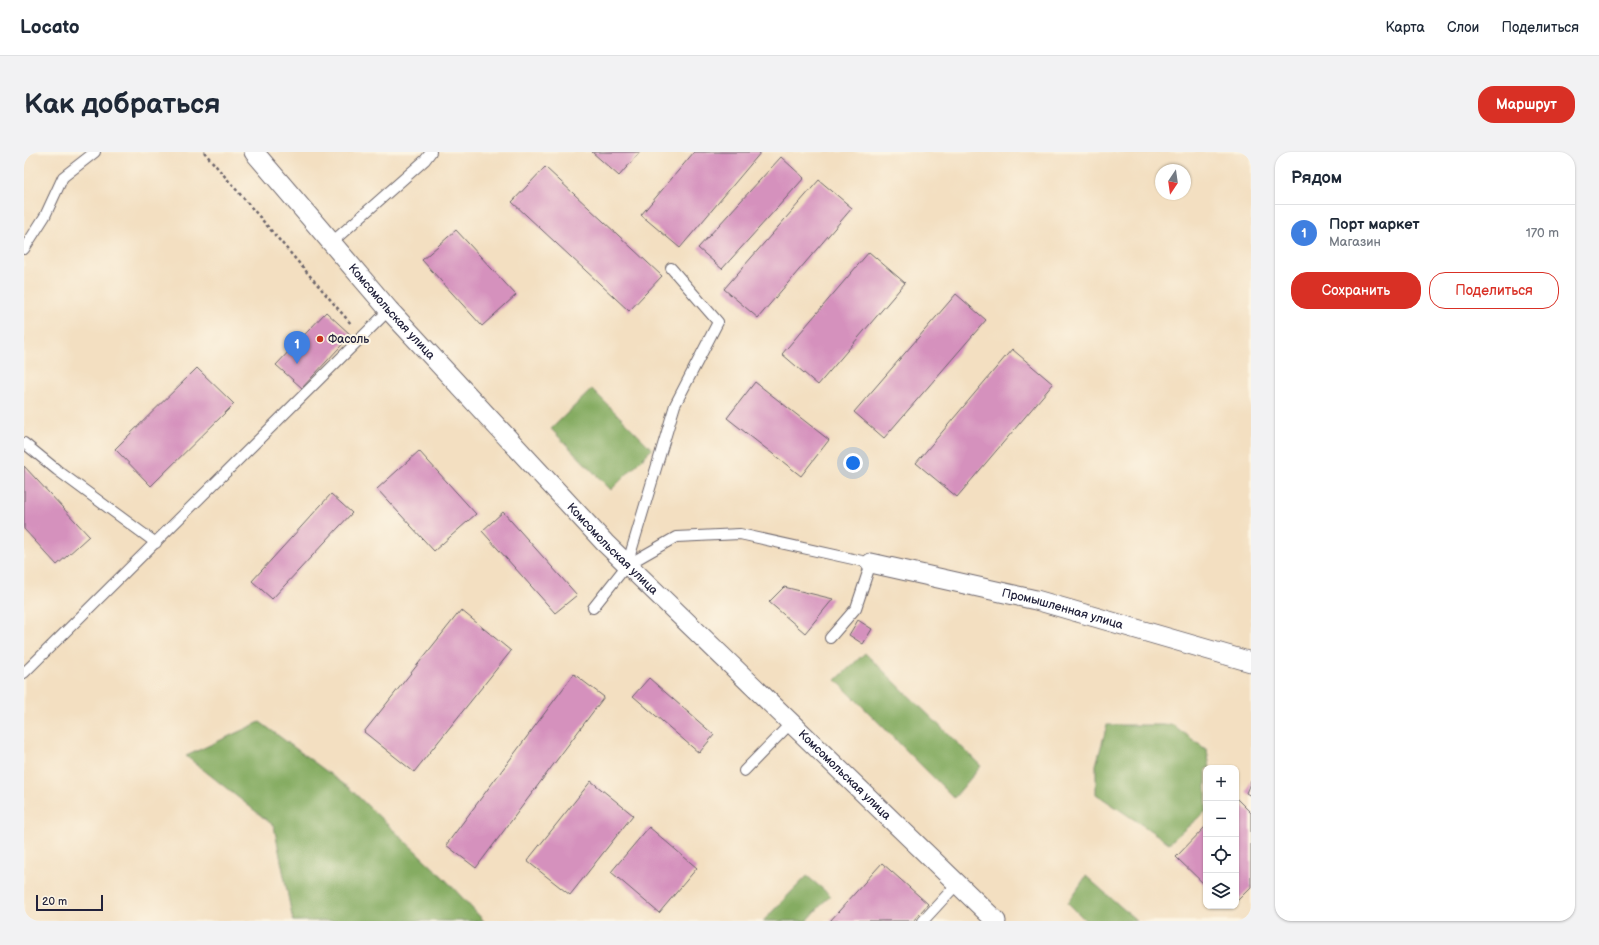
<!DOCTYPE html>
<html lang="ru">
<meta charset="utf-8">
<style>
:root{--surface:#fff;--page:#f2f2f3;--text:#1f2937;--muted:#747a83;--line:#e0e1e3;--accent:#d93025}
body{margin:0;font-family:"Balsamiq Sans",sans-serif;background:var(--page);color:var(--text)}
.controls{position:absolute;right:12px;bottom:12px;display:grid;overflow:hidden;border-radius:8px;box-shadow:0 1px 3px #0004}
.controls button{width:36px;height:36px;display:grid;place-items:center;padding:0;border:0;border-bottom:1px solid var(--line);background:var(--surface);color:var(--text);font:20px sans-serif}
.compass{position:absolute;left:1131px;top:12px;width:36px;height:36px;border-radius:50%;background:var(--surface);box-shadow:0 1px 3px #0004;rotate:193deg}
.scale{position:absolute;left:12px;bottom:10px;width:67px;box-sizing:border-box;padding-left:4px;border:2px solid #22223b;border-top:0;font-size:11px;line-height:14px;white-space:nowrap;color:#22223b;-webkit-text-stroke:3px #fcf5e5;paint-order:stroke}
.you{position:absolute;left:829px;top:311px;width:14px;height:14px;margin:-10px;border:3px solid #fff;border-radius:50%;background:#1a73e8;box-shadow:0 0 0 6px #1a73e833}
.badge{display:grid;place-items:center;width:26px;height:26px;border-radius:50%;background:var(--accent);color:#fff;font-size:13px;font-weight:700}
.pin{position:absolute;translate:-50% -33px;filter:drop-shadow(0 1px 2px #0008)}
.pin::after{content:'';position:absolute;top:21px;width:14px;height:12px;background:inherit;clip-path:polygon(0 0,100% 0,50% 100%)}
.list{margin:0;padding:0;list-style:none}
h2{display:flex;justify-content:space-between;align-items:center;height:52px;margin:0;padding:0 16px;font-size:17px}
h2 small{font-size:13px;font-weight:400;color:var(--muted)}
.list li{display:grid;grid-template-columns:26px 1fr auto;gap:12px;align-items:center;box-sizing:border-box;height:56px;padding:0 16px;border-top:1px solid var(--line)}
.list b{display:block;font-size:15px;white-space:nowrap}
.list p{margin:0;font-size:13px;white-space:nowrap;color:var(--muted)}
.list em{font-size:13px;font-style:normal;color:var(--muted)}
.actions{display:flex;gap:8px;padding:12px 16px}
.actions a{flex:1;padding:9px 0;border:1px solid var(--accent);border-radius:16px;text-align:center;font-size:14px;color:var(--accent)}
.actions .main{background:var(--accent);color:#fff}
.icon{flex:none;width:22px;height:22px;fill:none;stroke:currentColor;stroke-width:2;stroke-linecap:round;stroke-linejoin:round}
.map{position:relative;flex:none;width:1227px;height:769px;overflow:hidden;border-radius:16px}
header{display:flex;align-items:center;gap:24px;box-sizing:border-box;height:56px;padding:0 20px;background:var(--surface);border-bottom:1px solid var(--line)}
header strong{font-size:19px}
nav{display:flex;gap:22px;margin-inline-start:auto;font-size:14px}
.intro{display:flex;align-items:center;justify-content:space-between;box-sizing:border-box;height:96px;padding:0 24px}
h1{margin:0;font-size:28px}
.button{padding:10px 18px;border-radius:16px;background:var(--accent);color:#fff;font-size:14px;font-weight:700}
main{display:flex;gap:24px;padding:0 24px}
aside{flex:1;background:var(--surface);border-radius:16px;box-shadow:0 1px 3px #0004}
.map>svg:first-child{display:block}
</style>
<header>
<strong>Locato</strong>
<nav><a>Карта</a><a>Слои</a><a>Поделиться</a></nav>
</header>
<div class="intro"><h1>Как добраться</h1><a class="button">Маршрут</a></div>
<main>
<div class="map">
<svg width="1227" height="769" viewBox="0 0 1227 769">
<rect width="100%" height="100%" fill="#fcf5e5"/>
<filter id="ink" filterUnits="userSpaceOnUse"><feTurbulence type="fractalNoise" baseFrequency=".025" numOctaves="2"/><feDisplacementMap in="SourceGraphic" scale="8" xChannelSelector="R" yChannelSelector="G"/><feConvolveMatrix kernelMatrix="1 2 1 2 8 2 1 2 1" color-interpolation-filters="sRGB"/></filter>
<filter id="wash" filterUnits="userSpaceOnUse"><feTurbulence type="fractalNoise" baseFrequency=".012" numOctaves="4" result="noise"/><feDisplacementMap in="SourceGraphic" scale="16" xChannelSelector="R" yChannelSelector="G"/><feGaussianBlur stdDeviation="0.9" result="paint"/><feColorMatrix in="noise" values="0 0 0 0 0 0 0 0 0 0 0 0 0 0 0 0 0 1.4 0 .05"/><feComposite in="paint" operator="in"/></filter>
<g filter="url(#wash)">
<rect width="100%" height="100%" fill="#f3dfc1"/>
<!-- forest -->
<g fill="#85ac62" stroke="#54674e">
<path d="M568 237 628 297 587 338 527 277Z"/>
<path d="M841 501 957 614 930 646 812 528Z"/>
<path d="M236 570 325 636 421 727 460 769H269L250 674 162 604Z"/>
<path d="M1083 573H1149L1183 598 1186 616H1182V659L1145 691 1072 642V613Z"/>
<path d="M783 724 806 743 783 769H739Z"/>
<path d="M1062 724 1113 769H1062L1044 751Z"/>
</g>
<g id="blocks">
<!-- building -->
<g fill="#d591bd">
<path d="M568 0H616L595 24Z"/>
<path d="M670 0H737L656 96 617 63Z"/>
<path d="M757 5 780 26 698 117 674 96Z"/>
<path d="M521 15 638 124 605 159 488 50Z"/>
<path d="M795 28 828 56 734 166 700 137Z"/>
<path d="M432 78 492 143 458 174 398 108Z"/>
<path d="M845 100 881 131 794 233 758 202Z"/>
<path d="M932 142 962 168 860 286 830 260Z"/>
<path d="M302 160 327 183 278 236 252 213Z"/>
<path d="M988 197 1029 232 933 345 892 311Z"/>
<path d="M173 216 210 252 127 334 91 297Z"/>
<path d="M731 230 805 288 777 324 703 266Z"/>
<path d="M395 299 452 362 410 399 353 337Z"/>
<path d="M0 314 65 384 33 413 0 377Z"/>
<path d="M307 342 328 361 248 447 228 429Z"/>
<path d="M479 360 553 443 531 461 458 379Z"/>
<path d="M760 435 809 447 781 481 745 450Z"/>
<path d="M437 458 487 499 390 620 340 580Z"/>
<path d="M834 468 848 477 839 492 825 483Z"/>
<path d="M550 522 580 545 452 716 422 693Z"/>
<path d="M625 526 690 583 675 601 609 544Z"/>
<path d="M567 629 609 663 546 743 503 709Z"/>
<path d="M1227 629V644L1222 641Z"/>
<path d="M1212 646 1227 661V735L1212 750Z"/>
<path d="M1182 674V734L1152 705Z"/>
<path d="M625 675 673 716 635 761 587 720Z"/>
<path d="M858 711 904 752 889 769H806Z"/>
</g>
</g>
</g>
<g filter="url(#ink)">
<use href="#blocks" fill-opacity="0" stroke="#6b646a" stroke-width="1"/>
<g fill="none" stroke-linecap="round" stroke-linejoin="round">
<defs>
<g id="lane">
<path d="M307 91 401 8 407 0"/>
<path d="M0 97 21 64 39 25 71 0"/>
<path d="M0 291 33 318 132 391"/>
<path d="M603 413 651 253 694 170 647 116"/>
<path d="M569 456 603 413 652 385 716 382 847 411 832 456 806 486"/>
<path d="M0 521 365 158"/>
<path d="M720 619 767 571"/>
<path d="M899 769 933 732"/>
</g>
<g id="street">
<path id="s1" d="M230 0 365 158 581 391 972 769"/>
<path id="s2" d="M847 411 1012 448 1227 510"/>
</g>
</defs>
<!-- lane casing -->
<use href="#lane" stroke="#6b646a" stroke-width="12"/>
<!-- street casing -->
<use href="#street" stroke="#6b646a" stroke-width="21"/>
<!-- path -->
<path stroke="#6b646a" stroke-width="2.5" stroke-dasharray="3 3" stroke-linecap="butt" d="M180 0 328 173"/>
<!-- lane -->
<use href="#lane" stroke="#fff" stroke-width="10"/>
<!-- street -->
<use href="#street" stroke="#fff" stroke-width="19"/>
</g>
</g>
<!-- markers -->
<circle fill="#c8321e" stroke="#fcf5e5" stroke-width="1.5" cx="296" cy="187" r="4"/>
<g text-anchor="middle" stroke-width="4" stroke-linejoin="round" paint-order="stroke">
<!-- street labels -->
<g font-size="12" fill="#22223b" stroke="#fcf5e5">
<text dy="4" stroke="none"><textPath href="#s1" startOffset="211">Комсомольская улица</textPath></text>
<text dy="4" stroke="none"><textPath href="#s1" startOffset="535">Комсомольская улица</textPath></text>
<text dy="4" stroke="none"><textPath href="#s2" startOffset="197">Промышленная улица</textPath></text>
<text dy="4" stroke="none"><textPath href="#s1" startOffset="859">Комсомольская улица</textPath></text>
</g>
<!-- poi labels -->
<g font-size="12" fill="#22223b" stroke="#fcf5e5" text-anchor="start">
<text x="304" y="191">Фасоль</text>
</g>
</g>
</svg>
<div class="controls">
<button>+</button>
<button>−</button>
<button><svg class="icon" aria-label="locate" viewBox="0 0 24 24"><circle cx="12" cy="12" r="6"/><path d="M12 2v4M12 18v4M2 12h4M18 12h4"/></svg></button>
<button><svg class="icon" aria-label="layers" viewBox="0 0 24 24"><path d="M12 4l9 5-9 5-9-5zM3 14l9 5 9-5"/></svg></button>
</div>
<svg class="compass" viewBox="-18 -18 36 36"><path d="M0-13l5 13h-10z" fill="#e53935"/><path d="M0 13l5-13h-10z" fill="#747a83"/></svg>
<div class="scale">20 m</div>
<div class="you"></div>
<div class="pin badge" style="left:273px;top:212px;background:#3f7fe0">1</div>
</div>
<aside>
<h2>Рядом<small></small></h2>
<ul class="list">
<li><span class="badge" style="background:#3f7fe0">1</span><div><b>Порт маркет</b><p>Магазин</p></div><em>170 m</em></li>
</ul>
<div class="actions"><a class="main">Сохранить</a><a>Поделиться</a></div>
</aside>
</main>
